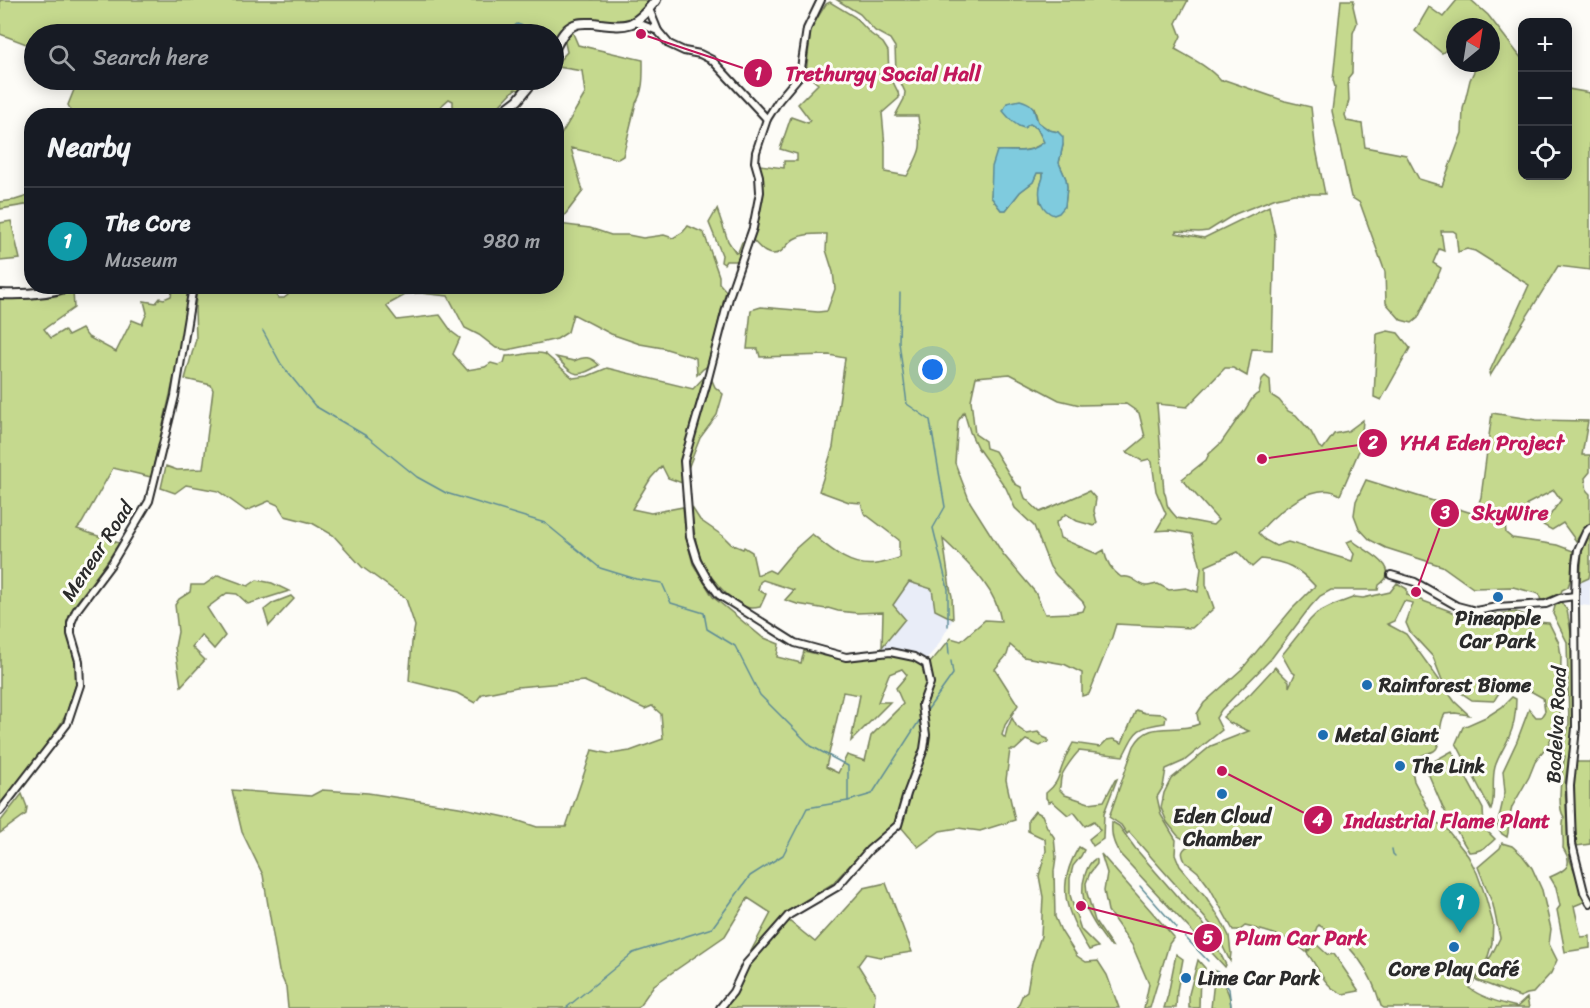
<!DOCTYPE html>
<meta charset="utf-8">
<style>
:root{--surface:#171b24;--page:#242831;--text:#f1f3f6;--muted:#9ea1a6;--line:#363941;--accent:#0b8043}
body{margin:0;font-family:Sriracha,sans-serif;background:var(--page);color:var(--text)}
.controls{position:absolute;right:18px;top:18px;display:grid;overflow:hidden;border-radius:12px;box-shadow:0 3px 15px #0003}
.controls button{width:54px;height:54px;display:grid;place-items:center;padding:0;border:0;border-bottom:2px solid var(--line);background:var(--surface);color:var(--text);font:30px sans-serif}
.compass{position:absolute;left:1446px;top:18px;width:54px;height:54px;border-radius:50%;background:var(--surface);box-shadow:0 3px 15px #0003;rotate:30deg}
.you{position:absolute;left:933px;top:370px;width:21px;height:21px;margin:-15px;border:4px solid #fff;border-radius:50%;background:#1a73e8;box-shadow:0 0 0 9px #1a73e833}
.badge{display:grid;place-items:center;width:39px;height:39px;border-radius:50%;background:var(--accent);color:#fff;font-size:20px;font-weight:700}
.pin{position:absolute;translate:-50% -50px;filter:drop-shadow(0 2px 3px #0008)}
.pin::after{content:'';position:absolute;top:32px;width:21px;height:18px;background:inherit;clip-path:polygon(0 0,100% 0,50% 100%)}
.list{margin:0;padding:0;list-style:none}
h2{display:flex;justify-content:space-between;align-items:center;height:78px;margin:0;padding:0 24px;font-size:26px}
h2 small{font-size:20px;font-weight:400;color:var(--muted)}
.list li{display:grid;grid-template-columns:39px 1fr auto;gap:18px;align-items:center;box-sizing:border-box;height:108px;padding:0 24px;border-top:2px solid var(--line)}
.list b{display:block;font-size:22px;white-space:nowrap}
.list p{margin:0;font-size:20px;white-space:nowrap;color:var(--muted)}
.list em{font-size:20px;font-style:normal;color:var(--muted)}
.icon{flex:none;width:33px;height:33px;fill:none;stroke:currentColor;stroke-width:2;stroke-linecap:round;stroke-linejoin:round}
.map{position:relative;flex:none;width:1590px;height:1008px;overflow:hidden}
.search{position:absolute;background:var(--surface);box-shadow:0 3px 15px #0003;left:24px;top:24px;width:540px;height:66px;display:flex;align-items:center;gap:15px;box-sizing:border-box;padding:0 21px;border-radius:33px;color:var(--muted);font-size:22px}
.panel{position:absolute;background:var(--surface);box-shadow:0 3px 15px #0003;left:24px;top:108px;width:540px;height:186px;border-radius:24px}
.map>svg:first-child{display:block}
</style>
<div class="map">
<svg width="1590" height="1008" viewBox="0 0 1590 1008">
<rect width="100%" height="100%" fill="#fdfcf7"/>
<filter id="ink" filterUnits="userSpaceOnUse"><feTurbulence type="fractalNoise" baseFrequency=".0167" numOctaves="2"/><feDisplacementMap in="SourceGraphic" scale="12" xChannelSelector="R" yChannelSelector="G"/><feConvolveMatrix kernelMatrix="1 2 1 2 8 2 1 2 1" color-interpolation-filters="sRGB"/></filter>
<g filter="url(#ink)">
<!-- built -->
<g fill="#e9edf8">
<path d="M1590 573V606L1580 605V582L1589 578Z"/>
<path d="M909 581 932 589 935 610 953 619 937 647 925 661 915 654 893 650 882 649V647L905 619 893 605Z"/>
</g>
<!-- green -->
<g fill="#c5d98e" stroke="#78825c" stroke-width="1.5" fill-rule="evenodd">
<path d="M0 0H649C644 7 637 16 629 20 623 22 617 22 610 21 578 16 574 13 554 40V34H34V47L0 34Z"/>
<path d="M837 0H1188L1176 23 1181 36 1175 49C1191 58 1209 67 1221 81L1225 80 1285 101 1311 107 1315 144 1325 194H1294L1276 198 1235 214 1208 231 1199 232 1176 231V233L1204 238 1269 206 1275 235 1272 350 1252 349 1247 376 1233 368H1225L1187 407 1157 404 1164 492C1167 497 1166 499 1167 504 1168 509 1174 514 1177 518L1213 525 1218 520 1182 479 1206 460 1209 454 1221 443 1239 417C1248 410 1249 397 1259 393L1262 379 1265 376 1270 380 1271 395 1279 400 1288 411 1296 415 1311 432 1319 447 1323 449 1334 434 1348 431 1363 420 1361 446 1340 495C1315 478 1274 515 1258 533L1265 540 1276 546 1288 542 1352 561 1354 554 1347 542 1352 540C1361 550 1406 566 1379 585L1378 590H1331L1320 596 1310 607 1271 659 1221 710 1216 718 1222 730 1184 761 1166 769 1163 787 1157 797 1161 815 1176 840 1175 854 1180 866 1206 897 1221 920 1229 936 1231 953 1230 961 1213 927 1129 832 1127 834 1121 825 1109 817 1134 746C1150 718 1173 735 1199 724L1197 714 1204 703 1242 669 1292 609 1315 586C1299 568 1285 561 1261 559L1252 567 1238 552 1206 566V585L1214 608 1192 628 1116 624 1112 637 1089 694 1082 696V673L1064 664 1024 657 1010 645 1007 655 995 669 1018 705 1005 725 1002 735 1005 738 1007 729 1012 718 1017 727 1027 734 1038 732 1043 737 1048 739V742L1040 746 1026 740 1015 750H1010L1006 780 1015 820 980 831 958 828 940 831 918 847 901 827 898 816 895 822 868 846 832 884 786 912 750 953 771 913 748 898 725 936 654 985 638 1008H288L286 987 279 971 263 875 242 832 232 790 311 796 322 790 368 793 459 807 510 818 537 827H566L592 750 610 754 630 751 663 739 661 714 652 706 645 709 584 681 517 687 482 694 475 703 457 693 409 681 412 642 415 626 406 599 362 567 333 535 312 523 285 516 278 505 269 501 246 511 218 491 186 485 175 493 161 488 166 466 177 470 203 469 213 390 211 385 185 379 196 339 195 309 197 287H267L252 288 257 292 273 290 278 298H284L288 295 287 286H556L557 141C567 126 575 110 585 94L582 71 558 67 557 63 567 52 564 38 572 31 578 45 643 60C643 75 644 90 636 103L623 156 618 159 571 148 583 191 558 224 590 228 611 235H628L643 238 664 235 673 238 683 232 688 226 704 233 719 276V283L726 291 708 366 703 369 697 375 696 358 663 348 640 344 611 334 573 314 568 332 557 339 540 343 507 350 496 348 479 335 465 328 448 296 420 293 407 294 387 305V307L397 320 440 315 452 332 460 338 453 354 467 370 485 367 491 363 498 365 504 363 506 356C520 357 531 350 545 354L573 378 588 376 607 368 693 389 707 374 692 418V425L681 462 682 483 668 478 662 466 651 478 632 509 651 513 683 507 686 537 693 564 713 597 762 637 779 644 777 657 801 663 804 651 846 661 889 655 908 658 924 665 925 669 951 638 961 641 985 620 1001 621C996 587 966 562 943 539L950 588 952 596 953 619 935 610 932 589 909 582 893 605 905 619 882 647 883 612 857 613 838 611 828 608 826 609 797 604 785 600 794 590 763 580 760 582 758 590 766 594 760 607C756 608 751 609 746 607 728 600 707 575 700 556 694 540 693 523 691 506L700 520 723 536 731 544 743 549 744 547 752 552 757 575 769 570 775 573 795 549 812 534C830 549 851 568 876 564 884 563 892 560 899 558V540L864 513 861 503 849 502 819 491 833 447 845 358 829 355 760 357 758 349H747L751 310 761 307 818 312 827 311 835 289 833 272 826 250 827 234C817 234 804 233 794 239 789 242 785 249 780 252 768 259 759 247 752 239 757 214 764 191 760 165L784 168V161H797V154L780 149 791 117 808 123 810 120 798 104 818 84 806 74 811 28 826 4 830 2 855 17 871 34 883 43 888 51 889 74 898 92 899 98 882 113 885 146V172L907 176C923 148 922 147 918 116H895L904 99 905 92 896 72 895 47 890 39 875 31 860 14ZM1034 107 1038 122 1049 130 1058 132 1063 145 1059 163 1066 179 1067 187 1065 206 1040 202V187L1043 178V173H1037L1033 182 1020 192 1006 210H1001L991 197 997 151C1016 150 1028 154 1044 142L1037 128 1030 124ZM1010 374 1059 400 1080 405 1126 404 1139 413 1145 437 1127 452 1142 461 1149 459 1152 462 1156 491 1166 514 1156 531 1170 530 1192 534 1201 568 1198 592 1186 588 1169 590 1158 584C1155 584 1150 586 1147 586 1137 585 1134 575 1121 577 1112 571 1106 561 1104 550L1097 554 1060 538 1056 523 1066 514 1077 521 1094 526 1097 523 1094 511 1096 499 1089 491 1040 512 1025 498 1021 487 1015 484 995 451 986 448 985 441 975 434 971 400 976 377ZM964 412 970 432 977 447 1006 488 1015 508 1034 526 1050 567 1056 575 1083 602 1085 606 1083 611 1072 613 1045 614 1035 592 1003 554 970 502 955 463 958 421ZM902 669 907 675 896 688 903 704 871 736 865 761 847 755 838 773 826 767 843 692 860 695 851 741 890 702H878L889 674Z"/>
<path d="M1341 0H1354L1353 6 1357 23 1353 33 1352 73 1348 78 1349 100 1345 115 1347 121 1362 124 1365 147 1406 155 1419 179 1442 186 1462 133 1463 109 1470 80 1478 63H1491V27H1455V53L1446 50 1442 53 1415 31 1429 7 1443 17 1457 0H1471L1488 15 1522 59V176H1568V89L1590 93V270L1558 266 1490 376 1489 373 1529 285 1475 251 1467 249 1458 252 1456 233 1453 231H1441L1444 251 1439 249 1433 263 1441 268 1440 271 1418 318 1412 323 1401 320 1386 303 1385 272 1360 203 1351 197 1332 111 1335 87 1333 80Z"/>
<path d="M75 80H527L519 90 515 89 499 106 488 115H459L453 113V101L449 99 441 106 445 111 443 116H74L68 105 76 85Z"/>
<path d="M31 195V204L0 209V202L15 200Z"/>
<path d="M717 209 728 241 736 253 738 252 742 242 745 241 740 259 736 261H726L724 264 721 262 722 255 709 223Z"/>
<path d="M11 221 20 259 0 261V223Z"/>
<path d="M173 287H190L182 343 151 477 113 468 82 523 77 529 119 543 105 565 74 606 68 620 70 639 77 662 76 684 66 715 49 743 0 804V297L41 296 73 291 74 308 44 329 51 338 64 330 68 336 82 329 88 337 116 352 132 320 142 324 147 313 144 301 156 303 160 298 164 299 171 296Z"/>
<path d="M1388 331 1398 333 1410 348 1381 400 1374 397 1377 334Z"/>
<path d="M556 357 574 361C585 356 590 356 599 365 575 380 574 375 556 357Z"/>
<path d="M711 378 715 387 723 394 717 415 700 438 687 471 686 461Z"/>
<path d="M1492 413 1536 420 1588 421 1582 455H1590V472L1585 478 1587 491 1590 494V523L1583 530 1576 541 1563 523 1552 530 1543 525 1561 500 1554 490 1527 504V508L1505 522 1506 533 1512 538 1557 545 1573 551 1571 578 1568 587 1562 590 1561 593 1541 601 1539 594 1513 587 1473 588 1442 566 1386 548 1370 540 1359 528 1354 515 1356 501 1366 480 1475 514 1481 497Z"/>
<path d="M1590 534V573L1589 578 1580 582 1582 551Z"/>
<path d="M218 575 248 586 257 580 272 583 289 591 248 604 237 594 227 593 207 608 225 636 214 649 201 635 192 647 205 660 181 686 175 647 178 632 175 605 179 599 190 592 191 585H204Z"/>
<path d="M1397 583 1407 589V595L1466 617 1516 612 1526 615 1537 622 1549 623 1559 643 1561 656 1560 713 1556 729 1548 744 1535 762 1529 777 1512 807 1509 820 1508 833 1507 837 1502 834 1497 826 1505 792 1503 771 1517 741 1529 709 1536 717H1541L1545 711 1543 698 1518 684C1503 687 1502 687 1494 701L1472 700 1442 680 1433 657 1410 632 1406 623 1413 603 1404 601 1394 621 1387 624 1406 634 1455 702 1469 715 1455 713 1445 714C1437 725 1443 745 1434 751 1430 753 1424 754 1420 756L1412 770 1414 781 1435 822 1445 827 1468 856 1477 873 1485 895 1493 923 1492 943 1486 963 1491 956 1500 938 1493 905 1478 867 1500 848 1502 843 1512 846 1522 855 1532 868 1542 890 1551 929 1549 944 1557 960 1551 973 1533 993 1527 994 1520 997 1476 980 1479 974 1469 988C1482 998 1500 1003 1517 1007L1527 998 1529 1008H1384L1381 1006C1370 968 1353 945 1319 925L1317 927 1307 953 1315 943 1328 955 1334 954 1359 991 1343 994C1339 992 1334 990 1331 987 1320 978 1315 961 1306 952 1290 937 1266 931 1245 926L1240 930H1233L1210 888 1198 872 1187 863H1186C1180 853 1181 849 1192 844L1178 836 1167 822 1161 808 1164 793 1171 779 1211 746 1249 731 1230 723 1223 717 1251 693 1275 667 1289 681V687L1295 674 1291 671 1282 655 1310 620 1317 613 1331 606 1355 597 1363 598 1390 592Z"/>
<path d="M291 596 294 599 269 626 264 610 273 603Z"/>
<path d="M1561 602 1567 610 1572 638V733L1565 784 1568 846 1570 860 1586 901 1574 906 1581 937 1590 936V948L1565 952 1557 910 1560 906 1556 887 1550 877C1567 870 1574 865 1563 848 1564 837 1561 828 1564 817 1556 807 1562 769 1565 756L1550 753 1553 749H1561L1566 737 1569 724 1567 642 1553 614 1555 606Z"/>
<path d="M1512 697 1516 699C1516 711 1514 726 1509 737 1505 747 1498 756 1495 767 1491 782 1496 796 1491 810L1456 743 1463 727 1488 716 1502 707Z"/>
<path d="M1136 710 1145 713 1163 714 1166 716 1165 723C1135 727 1136 731 1123 756L1079 751C1074 756 1062 772 1061 778 1060 782 1061 786 1059 789L1065 795 1089 803 1104 801 1115 780 1117 779 1104 813 1103 839 1093 846 1089 839 1100 830 1094 821 1085 826 1074 812 1068 815 1052 801 1049 802 1046 798V793C1059 783 1058 776 1064 762 1066 755 1070 749 1073 743L1100 747 1107 740 1113 739 1122 743Z"/>
<path d="M1452 751 1483 809 1484 828 1495 839C1487 847 1480 852 1469 852L1443 808 1425 766Z"/>
<path d="M1576 762H1590V844L1577 846C1574 814 1571 794 1576 762Z"/>
<path d="M22 794 27 807 26 814 0 833V822Z"/>
<path d="M1035 811 1042 815 1047 827 1054 837 1056 857 1054 871 1055 917 1061 931 1077 956 1086 962 1098 961 1107 975 1119 1008H1017L1023 994 1027 991 1032 963 1041 936 1043 897 1039 876 1046 851 1045 839 1028 831V820Z"/>
<path d="M1112 822 1119 826 1135 848 1181 901 1202 922 1210 933 1226 965 1225 967 1120 854C1113 843 1111 835 1112 822Z"/>
<path d="M1079 847 1084 850 1081 856 1073 866 1070 878V895L1081 930 1098 947 1089 950C1066 913 1055 886 1079 847Z"/>
<path d="M1101 854 1174 937 1169 944 1150 1008H1144L1149 984 1132 945 1108 911 1104 891 1107 873Z"/>
<path d="M1095 859 1097 860V864L1090 873 1086 883 1087 893 1095 921 1112 946 1109 945C1094 924 1076 902 1085 875 1087 868 1090 862 1095 859Z"/>
<path d="M886 883 912 952 880 957 866 954 858 965 875 992 874 1008H725L738 991 749 966 789 921 815 942 864 888Z"/>
<path d="M1176 954 1183 959 1177 991 1176 1008H1164L1168 995Z"/>
<path d="M1198 960 1205 968V972H1200L1199 1008H1189V994Z"/>
<path d="M1215 971C1223 982 1231 993 1231 1008H1211Z"/>
</g>
<!-- water -->
<g fill="#7fcbde" stroke="#5d8b96" stroke-width="1.5">
<path d="M517 24 545 33V34H493L496 30H509Z"/>
<path d="M1020 100C1037 105 1032 109 1038 122L1049 130 1058 132 1063 137V145L1059 163 1066 179 1067 187 1065 206 1059 213 1054 215C1042 211 1038 199 1040 187 1041 181 1044 179 1043 173H1037L1033 182 1020 192 1006 210H1001L991 197 992 167 997 151C1016 150 1029 155 1044 142L1037 128 1030 124 1024 128C1015 126 1009 118 1003 111L1007 103Z"/>
</g>
<g fill="none" stroke-linecap="round" stroke-linejoin="round">
<!-- stream -->
<g stroke="#5d8b96" stroke-width="1.5">
<path d="M900 293 899 342 907 404 930 420 945 507 933 528 948 589V626"/>
<path d="M263 331 281 364 315 406 368 437 417 477 446 493 545 523 600 568 636 579 662 583 671 603 704 613 707 629 735 646 760 695 811 746 848 766V801"/>
<path d="M948 642 949 654"/>
<path d="M926 712 953 674 951 661"/>
<path d="M1392 849 1393 854 1395 856"/>
<path d="M1140 886 1177 928"/>
<path d="M1185 937 1208 961"/>
<path d="M1217 971 1229 989 1231 1007"/>
<path d="M566 1008 633 953 712 928 750 876 783 855 807 808 848 801 872 794 921 718"/>
</g>
<defs>
<g id="minor">
<path d="M649 9 658 31 669 44 684 51 700 54 712 60 767 119"/>
<path d="M635 22 658 31"/>
<path d="M1590 528 1586 532 1578 550 1576 564 1575 596 1576 728 1570 786 1572 844 1584 892 1590 903"/>
<path d="M1391 575 1415 582 1457 606 1476 611 1497 607 1546 604 1560 598 1575 596"/>
<path d="M0 811 67 724 80 685 79 661 71 634V623L76 611 112 563 149 501 175 396 193 286"/>
<path d="M720 1008 733 992 746 964 789 915 837 887 869 850 898 825 907 794 924 749 926 735 922 705 930 683 926 664 914 657 890 652 846 657 795 643 719 595 708 580 697 560 690 537 684 461 707 382 730 294 753 228 760 192 759 176 755 162 756 152 767 119 779 100 800 75 807 29 821 0"/>
</g>
<g id="tertiary">
<path d="M554 50C559 41 564 29 574 25 579 22 586 23 592 23 627 27 633 30 656 0"/>
<path d="M497 116 518 100 534 80"/>
<path d="M0 294C23 295 48 294 71 286"/>
</g>
</defs>
<!-- minor casing -->
<use href="#minor" stroke="#2b2b2b" stroke-width="10"/>
<!-- tertiary casing -->
<use href="#tertiary" stroke="#2b2b2b" stroke-width="12"/>
<!-- minor -->
<use href="#minor" stroke="#fdfcf7" stroke-width="6"/>
<!-- tertiary -->
<use href="#tertiary" stroke="#fdfcf7" stroke-width="8"/>
</g>
</g>
<!-- markers -->
<g fill="#1f6fb2" stroke="#fdfcf7" stroke-width="2">
<circle cx="1498" cy="597" r="6"/>
<circle cx="1367" cy="685" r="6"/>
<circle cx="1323" cy="735" r="6"/>
<circle cx="1400" cy="766" r="6"/>
<circle cx="1222" cy="794" r="6"/>
<circle cx="1454" cy="947" r="6"/>
<circle cx="1186" cy="978" r="6"/>
</g>
<g text-anchor="middle" stroke-width="6" stroke-linejoin="round" paint-order="stroke">
<!-- street labels -->
<g font-size="20" fill="#2b2b2b" stroke="#fdfcf7">
<text transform="translate(97 551) rotate(-57)" y="7">Menear Road</text>
<text transform="translate(1556 725) rotate(-87)" y="7">Bodelva Road</text>
</g>
<!-- poi labels -->
<g font-size="20" font-weight="bold" fill="#2b2b2b" stroke="#fdfcf7" text-anchor="start">
<text x="1498" y="625" text-anchor="middle">Pineapple<tspan x="1498" dy="23">Car Park</tspan></text>
<text x="1379" y="692">Rainforest Biome</text>
<text x="1335" y="742">Metal Giant</text>
<text x="1412" y="773">The Link</text>
<text x="1222" y="823" text-anchor="middle">Eden Cloud<tspan x="1222" dy="23">Chamber</tspan></text>
<text x="1454" y="976" text-anchor="middle">Core Play Café</text>
<text x="1198" y="985">Lime Car Park</text>
</g>
</g>
<!-- callouts -->
<path fill="none" stroke="#c2185b" stroke-width="2" d="M641 34L758 73M1262 459L1373 443M1416 592L1445 513M1222 771L1318 820M1081 906L1208 938"/>
<g fill="#c2185b" stroke="#fdfcf7" stroke-width="2">
<circle cx="641" cy="34" r="6"/>
<circle cx="1262" cy="459" r="6"/>
<circle cx="1416" cy="592" r="6"/>
<circle cx="1222" cy="771" r="6"/>
<circle cx="1081" cy="906" r="6"/>
<circle cx="758" cy="73" r="15"/>
<circle cx="1373" cy="443" r="15"/>
<circle cx="1445" cy="513" r="15"/>
<circle cx="1318" cy="820" r="15"/>
<circle cx="1208" cy="938" r="15"/>
</g>
<g font-size="18" text-anchor="middle" font-weight="bold" fill="#fff">
<text x="758" y="80">1</text>
<text x="1373" y="449">2</text>
<text x="1445" y="519">3</text>
<text x="1318" y="826">4</text>
<text x="1208" y="944">5</text>
</g>
<g font-size="21" text-anchor="middle" font-weight="bold" fill="#c2185b" stroke="#fdfcf7" stroke-width="6" stroke-linejoin="round" paint-order="stroke">
<text x="883" y="81">Trethurgy Social Hall</text>
<text x="1482" y="450">YHA Eden Project</text>
<text x="1510" y="520">SkyWire</text>
<text x="1447" y="828">Industrial Flame Plant</text>
<text x="1301" y="945">Plum Car Park</text>
</g>
</svg>
<div class="controls">
<button>+</button>
<button>−</button>
<button><svg class="icon" aria-label="locate" viewBox="0 0 24 24"><circle cx="12" cy="12" r="6"/><path d="M12 2v4M12 18v4M2 12h4M18 12h4"/></svg></button>
</div>
<svg class="compass" viewBox="-18 -18 36 36"><path d="M0-13l5 13h-10z" fill="#e53935"/><path d="M0 13l5-13h-10z" fill="#9ea1a6"/></svg>
<div class="you"></div>
<div class="pin badge" style="left:1460px;top:933px;background:#0f9aa8">1</div>
<div class="search"><svg class="icon" aria-label="search" viewBox="0 0 24 24"><circle cx="10" cy="10" r="6"/><path d="M15 15l6 6"/></svg>Search here</div>
<section class="panel">
<h2>Nearby<small></small></h2>
<ul class="list">
<li><span class="badge" style="background:#0f9aa8">1</span><div><b>The Core</b><p>Museum</p></div><em>980 m</em></li>
</ul>
</section>
</div>
